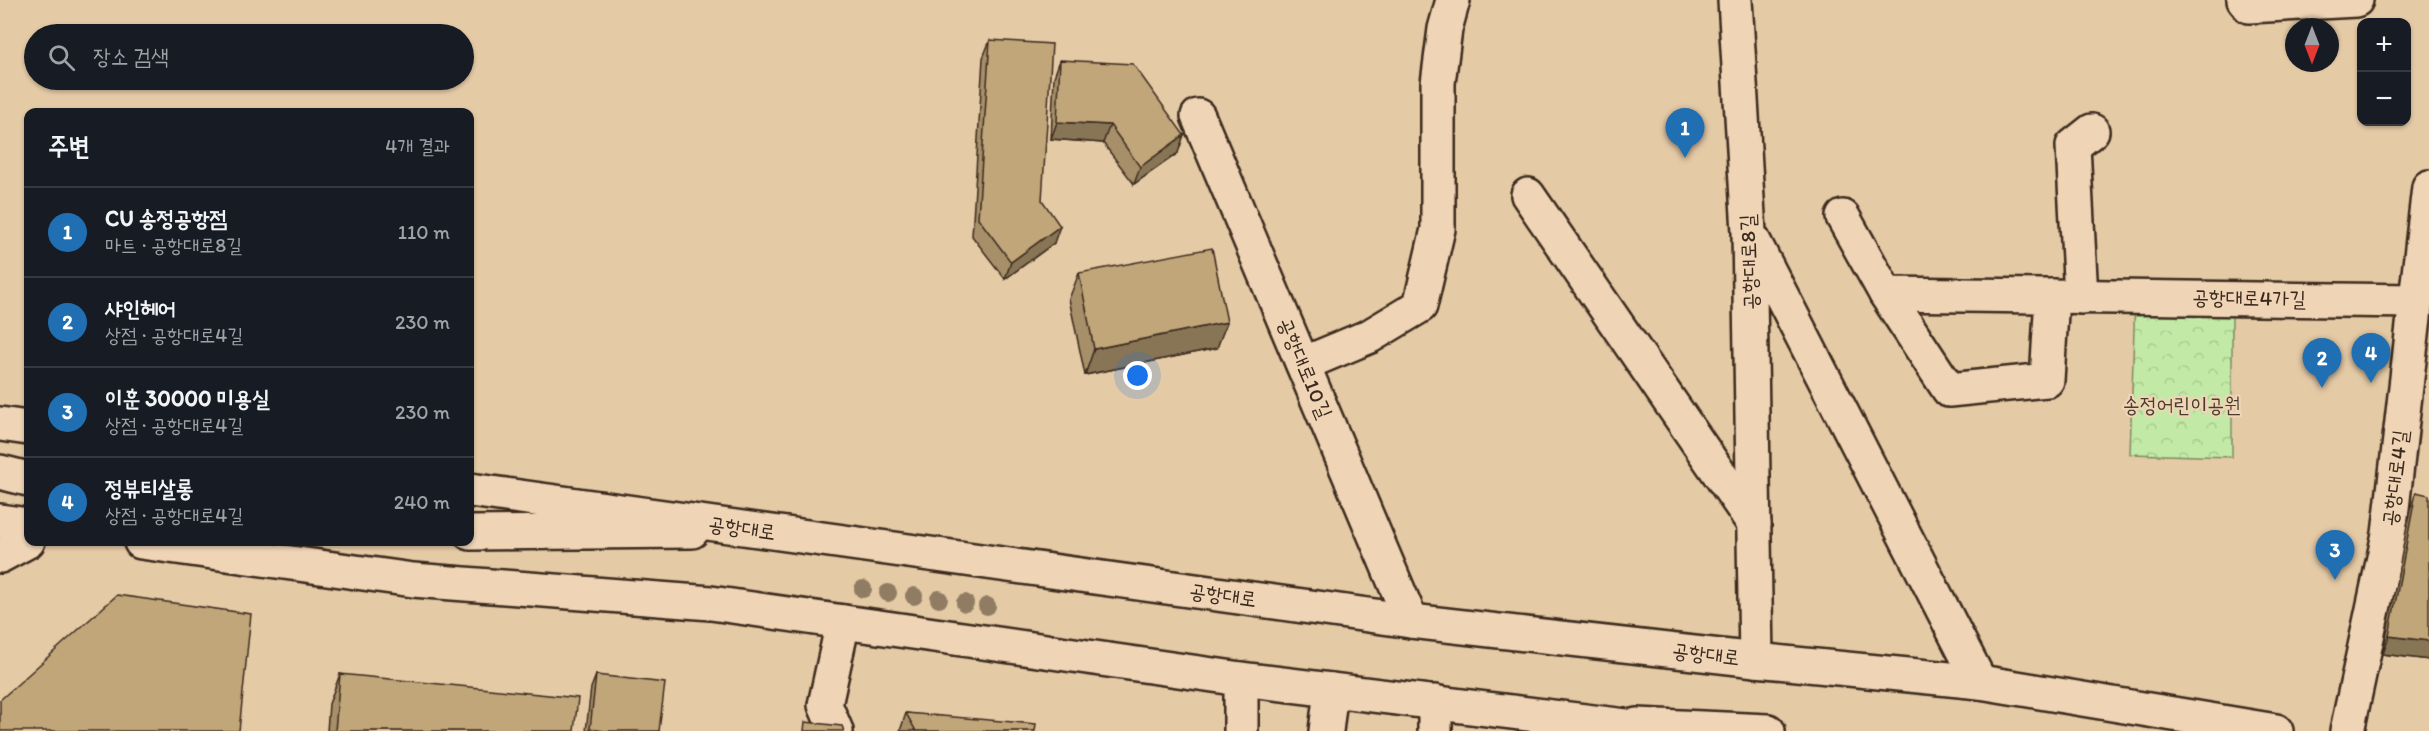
<!DOCTYPE html>
<html lang="ko">
<meta charset="utf-8">
<style>
:root{--surface:#171b24;--page:#20242c;--text:#f1f3f6;--muted:#9ea1a6;--line:#363941;--accent:#1f6fb2}
body{margin:0;font-family:Itim,"Poor Story",sans-serif;background:var(--page);color:var(--text)}
.controls{position:absolute;right:18px;top:18px;display:grid;overflow:hidden;border-radius:12px;box-shadow:0 2px 4px #0004}
.controls button{width:54px;height:54px;display:grid;place-items:center;padding:0;border:0;border-bottom:2px solid var(--line);background:var(--surface);color:var(--text);font:30px sans-serif}
.compass{position:absolute;left:2285px;top:18px;width:54px;height:54px;border-radius:50%;background:var(--surface);box-shadow:0 2px 4px #0004;rotate:180deg}
.you{position:absolute;left:1138px;top:376px;width:21px;height:21px;margin:-15px;border:4px solid #fff;border-radius:50%;background:#1a73e8;box-shadow:0 0 0 9px #1a73e833}
.badge{display:grid;place-items:center;width:39px;height:39px;border-radius:50%;background:var(--accent);color:#fff;font-size:20px;font-weight:700}
.pin{position:absolute;translate:-50% -50px;filter:drop-shadow(0 2px 3px #0008)}
.pin::after{content:'';position:absolute;top:32px;width:21px;height:18px;background:inherit;clip-path:polygon(0 0,100% 0,50% 100%)}
.list{margin:0;padding:0;list-style:none}
h2{display:flex;justify-content:space-between;align-items:center;height:78px;margin:0;padding:0 24px;font-size:26px}
h2 small{font-size:20px;font-weight:400;color:var(--muted)}
.list li{display:grid;grid-template-columns:39px 1fr auto;gap:18px;align-items:center;box-sizing:border-box;height:90px;padding:0 24px;border-top:2px solid var(--line)}
.list b{display:block;font-size:22px;white-space:nowrap}
.list p{margin:0;font-size:20px;white-space:nowrap;color:var(--muted)}
.list em{font-size:20px;font-style:normal;color:var(--muted)}
.icon{flex:none;width:33px;height:33px;fill:none;stroke:currentColor;stroke-width:2;stroke-linecap:round;stroke-linejoin:round}
.map{position:relative;flex:none;width:2429px;height:731px;overflow:hidden}
.search{position:absolute;background:var(--surface);box-shadow:0 2px 4px #0004;left:24px;top:24px;width:450px;height:66px;display:flex;align-items:center;gap:15px;box-sizing:border-box;padding:0 21px;border-radius:33px;color:var(--muted);font-size:22px}
.panel{position:absolute;background:var(--surface);box-shadow:0 2px 4px #0004;left:24px;top:108px;width:450px;height:438px;border-radius:12px}
.map>svg:first-child{display:block}
</style>
<div class="map">
<svg width="2429" height="731" viewBox="0 0 2429 731">
<defs>
<pattern id="park-crowns" width="20" height="18" patternUnits="userSpaceOnUse" patternTransform="scale(1.5)"><rect width="20" height="18" fill="#c2eaa6"/><path d="M2 6a3 3 0 1 1 6 0M12 15a3 3 0 1 1 6 0" fill="none" stroke="#a8c98e"/></pattern>
</defs>
<rect width="100%" height="100%" fill="#e5caa6"/>
<filter id="ink" filterUnits="userSpaceOnUse"><feTurbulence type="fractalNoise" baseFrequency=".0167" numOctaves="2"/><feDisplacementMap in="SourceGraphic" scale="12" xChannelSelector="R" yChannelSelector="G"/><feConvolveMatrix kernelMatrix="1 2 1 2 8 2 1 2 1" color-interpolation-filters="sRGB"/></filter>
<g filter="url(#ink)">
<!-- park -->
<path fill="url(#park-crowns)" stroke="#7e8a62" stroke-width="1.5" d="M2135 297 2232 298V457L2130 454Z"/>
<g fill="none" stroke-linecap="round" stroke-linejoin="round">
<defs>
<g id="minor">
<path d="M1735 0 1749 232 1756 660"/>
<path d="M2244 0 2249 6 2356 0"/>
<path d="M1198 116 1411 621"/>
<path d="M1528 195 1754 524"/>
<path d="M1843 217 1886 294 2416 301"/>
<path d="M1753 240 1980 682"/>
<path d="M1886 294 1949 390 2047 380 2052 296"/>
<path d="M2081 297 2073 146 2092 131"/>
<path d="M1303 364 1370 336 1420 306 1438 229V83L1445 29 1453 0"/>
<path d="M0 472 28 479"/>
<path d="M470 533 692 531"/>
<path d="M1637 725 1768 731"/>
<path d="M836 731 825 705 843 622"/>
<path d="M1241 731V679"/>
<path d="M1326 731 1331 690"/>
<path d="M1435 731V702"/>
<path d="M2347 731 2389 534 2429 187"/>
</g>
<g id="major">
<path d="M0 424 28 428"/>
<path d="M470 490 1411 621 1756 660 1980 682 2276 731"/>
<path d="M0 521 28 525"/>
<path d="M141 542 413 580 711 603 1241 679 1667 731"/>
<path d="M0 556 28 541"/>
</g>
</defs>
<!-- minor casing -->
<use href="#minor" stroke="#3b2a1e" stroke-width="38"/>
<!-- major casing -->
<use href="#major" stroke="#3b2a1e" stroke-width="38"/>
<!-- minor -->
<use href="#minor" stroke="#efd4b6" stroke-width="33"/>
<!-- major -->
<use href="#major" stroke="#efd4b6" stroke-width="33"/>
</g>
<!-- trees -->
<g fill="#8f7c63">
<circle cx="863" cy="589" r="9"/>
<circle cx="888" cy="593" r="9"/>
<circle cx="914" cy="596" r="9"/>
<circle cx="939" cy="599" r="9"/>
<circle cx="965" cy="603" r="9"/>
<circle cx="987" cy="606" r="9"/>
</g>
<!-- wall -->
<g fill="#a68f69" stroke="#3b2a1e" stroke-width="1.5">
<path d="M990 40 1042 200 1054 243 1005 279 972 236 983 58Z"/>
<path d="M1060 60 1178 153 1134 184 1103 143 1051 139 1054 77Z"/>
<path d="M1079 273 1217 348 1085 375 1069 299Z"/>
<path d="M2416 492 2429 660 2383 654 2410 510Z"/>
<path d="M340 674 574 731H327L329 704Z"/>
<path d="M596 675 659 731H586L591 688Z"/>
<path d="M906 713 1035 731H900Z"/>
</g>
<!-- shaded-wall -->
<g fill="#877455" stroke="#3b2a1e" stroke-width="1.5">
<path d="M1057 122 1110 125 1103 143 1051 139Z"/>
<path d="M1184 135 1178 153 1134 184 1140 167Z"/>
<path d="M1060 226 1054 243 1005 279 1011 262Z"/>
<path d="M1227 322 1217 348 1085 375 1094 349Z"/>
<path d="M2389 636 2429 641V660L2383 654Z"/>
</g>
<!-- building -->
<g fill="#c1a67a" stroke="#3b2a1e" stroke-width="1.5">
<path d="M990 40 1052 44 1042 200 1060 226 1011 262 978 218Z"/>
<path d="M1060 60 1133 64 1184 135 1140 167 1110 125 1057 122Z"/>
<path d="M1212 248 1227 322 1094 349 1079 273Z"/>
<path d="M2416 492 2429 495V641L2389 636Z"/>
<path d="M117 595 251 614 239 731H0V700Z"/>
<path d="M340 674 578 698 574 731H335Z"/>
<path d="M596 675 665 683 659 731H605L590 729Z"/>
<path d="M906 713 1036 724 1035 731H916Z"/>
<path d="M805 722 842 726 844 731H804Z"/>
</g>
</g>
<g text-anchor="middle" stroke-width="4.5" stroke-linejoin="round" paint-order="stroke">
<!-- street labels -->
<g font-size="21" fill="#3b2a1e" stroke="#efd4b6">
<text transform="translate(1749 262) rotate(-92)" y="7">공항대로8길</text>
<text transform="translate(2249 298) rotate(1)" y="7">공항대로4가길</text>
<text transform="translate(1305 368) rotate(67)" y="7">공항대로10길</text>
<text transform="translate(2395 478) rotate(-83)" y="7">공항대로4길</text>
<text transform="translate(742 528) rotate(8)" y="7">공항대로</text>
<text transform="translate(1223 595) rotate(8)" y="7">공항대로</text>
<text transform="translate(1706 654) rotate(7)" y="7">공항대로</text>
</g>
<!-- park labels -->
<g font-size="21" fill="#483d2c" stroke="#efd4b6">
<text x="2182" y="412">송정어린이공원</text>
</g>
</g>
</svg>
<div class="controls">
<button>+</button>
<button>−</button>
</div>
<svg class="compass" viewBox="-18 -18 36 36"><path d="M0-13l5 13h-10z" fill="#e53935"/><path d="M0 13l5-13h-10z" fill="#9ea1a6"/></svg>
<div class="you"></div>
<div class="pin badge" style="left:1685px;top:158px">1</div>
<div class="pin badge" style="left:2322px;top:388px">2</div>
<div class="pin badge" style="left:2335px;top:580px">3</div>
<div class="pin badge" style="left:2371px;top:383px">4</div>
<div class="search"><svg class="icon" aria-label="search" viewBox="0 0 24 24"><circle cx="10" cy="10" r="6"/><path d="M15 15l6 6"/></svg>장소 검색</div>
<section class="panel">
<h2>주변<small>4개 결과</small></h2>
<ul class="list">
<li><span class="badge">1</span><div><b>CU 송정공항점</b><p>마트 · 공항대로8길</p></div><em>110 m</em></li>
<li><span class="badge">2</span><div><b>샤인헤어</b><p>상점 · 공항대로4길</p></div><em>230 m</em></li>
<li><span class="badge">3</span><div><b>이훈 30000 미용실</b><p>상점 · 공항대로4길</p></div><em>230 m</em></li>
<li><span class="badge">4</span><div><b>정뷰티살롱</b><p>상점 · 공항대로4길</p></div><em>240 m</em></li>
</ul>
</section>
</div>
